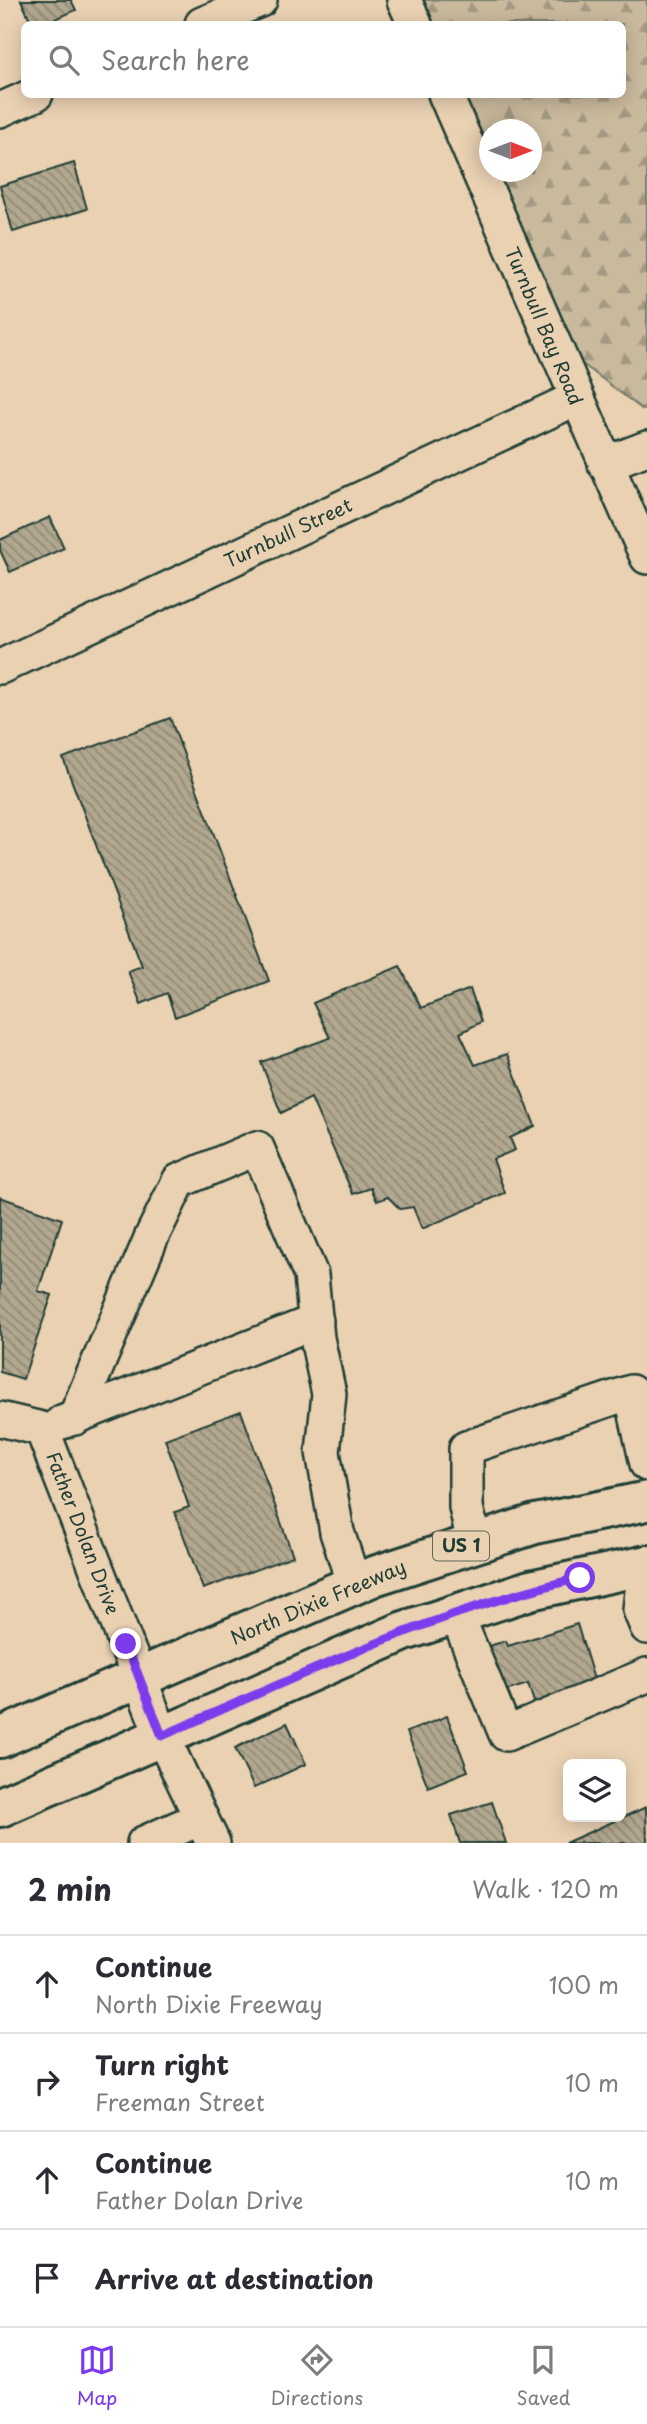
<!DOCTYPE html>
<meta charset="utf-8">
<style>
:root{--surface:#fff;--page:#f2f2f3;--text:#2b2b33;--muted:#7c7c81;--line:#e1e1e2;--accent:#7c3aed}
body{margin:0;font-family:"Playpen Sans",sans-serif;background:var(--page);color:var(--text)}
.controls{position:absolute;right:21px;bottom:21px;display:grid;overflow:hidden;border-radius:10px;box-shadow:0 4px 18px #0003}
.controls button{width:63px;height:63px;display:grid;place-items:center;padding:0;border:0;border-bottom:2px solid var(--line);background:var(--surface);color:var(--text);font:35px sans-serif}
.compass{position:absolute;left:479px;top:119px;width:63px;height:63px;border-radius:50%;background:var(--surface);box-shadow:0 4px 18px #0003;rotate:90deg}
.stop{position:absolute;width:21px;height:21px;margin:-16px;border:5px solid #7c3aed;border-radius:50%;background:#fff}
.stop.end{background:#7c3aed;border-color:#fff;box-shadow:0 2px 7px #0008}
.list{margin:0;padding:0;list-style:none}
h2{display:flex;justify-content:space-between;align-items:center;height:91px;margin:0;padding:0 28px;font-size:30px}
h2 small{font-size:23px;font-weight:400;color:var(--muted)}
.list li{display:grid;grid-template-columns:46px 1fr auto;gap:21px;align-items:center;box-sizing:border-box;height:98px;padding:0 28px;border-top:2px solid var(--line)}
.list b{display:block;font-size:26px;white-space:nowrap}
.list p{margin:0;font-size:23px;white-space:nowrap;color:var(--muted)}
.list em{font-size:23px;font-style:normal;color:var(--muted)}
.icon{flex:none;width:38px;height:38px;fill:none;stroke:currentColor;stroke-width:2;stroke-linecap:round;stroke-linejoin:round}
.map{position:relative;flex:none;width:647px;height:1843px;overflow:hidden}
.search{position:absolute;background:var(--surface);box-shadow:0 4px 18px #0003;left:21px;right:21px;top:21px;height:77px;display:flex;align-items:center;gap:18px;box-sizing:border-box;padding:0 24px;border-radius:10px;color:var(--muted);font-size:26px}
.sheet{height:483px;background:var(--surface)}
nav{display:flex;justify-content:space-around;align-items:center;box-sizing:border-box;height:98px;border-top:2px solid var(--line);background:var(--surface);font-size:19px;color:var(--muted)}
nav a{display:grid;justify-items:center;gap:4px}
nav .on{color:var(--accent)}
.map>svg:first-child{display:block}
</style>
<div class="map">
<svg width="647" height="1843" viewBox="0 0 647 1843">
<defs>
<pattern id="forest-firs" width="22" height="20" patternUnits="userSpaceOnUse" patternTransform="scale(1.75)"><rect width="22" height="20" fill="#c9b99d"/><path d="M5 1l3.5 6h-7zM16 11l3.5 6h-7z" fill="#a39881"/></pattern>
<pattern id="building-back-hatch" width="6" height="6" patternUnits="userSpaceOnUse" patternTransform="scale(1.75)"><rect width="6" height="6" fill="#b2a78f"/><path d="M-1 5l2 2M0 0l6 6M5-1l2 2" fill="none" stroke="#908976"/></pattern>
</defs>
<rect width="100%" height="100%" fill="#ead1b2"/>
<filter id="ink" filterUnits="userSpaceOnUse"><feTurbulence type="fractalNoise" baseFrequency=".0143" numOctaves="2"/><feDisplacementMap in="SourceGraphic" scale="14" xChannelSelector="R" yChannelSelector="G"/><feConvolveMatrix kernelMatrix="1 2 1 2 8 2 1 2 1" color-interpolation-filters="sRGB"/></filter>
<g filter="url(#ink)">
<!-- forest -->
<path fill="url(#forest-firs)" stroke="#747b68" stroke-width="2" d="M423 0H647V409L643 410 584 365 581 366 497 172H532V130H490L489 154 464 95 622 94V24H434Z"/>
<!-- building -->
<g fill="url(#building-back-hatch)" stroke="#1f3d34" stroke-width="2">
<path d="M21 0H71L76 10 44 24H32Z"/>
<path d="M74 163 87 209 13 232 0 186Z"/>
<path d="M50 517 64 548 10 572 0 550V540Z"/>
<path d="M170 718 269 981 175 1017 167 993 141 1004 128 971 142 966 63 758Z"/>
<path d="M400 966 421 1008 470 989 481 1022 460 1033 475 1065 507 1054 535 1126 510 1138 515 1150 493 1159 505 1193 422 1229 413 1207 400 1209 388 1197 377 1201 371 1188 353 1194 311 1098 281 1113 261 1062 330 1038 313 1003Z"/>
<path d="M0 1197 62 1219 38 1291 52 1295 23 1379 0 1372Z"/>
<path d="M241 1411 293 1556 203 1589 175 1512 189 1507 165 1439Z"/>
<path d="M577 1624 596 1686 535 1705 528 1684 496 1694 482 1648 506 1641 508 1646Z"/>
<path d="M447 1716 468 1771 428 1787 407 1732Z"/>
<path d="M287 1723 306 1764 254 1788 235 1748Z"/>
<path d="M492 1802 506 1843H460L451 1815Z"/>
<path d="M646 1807 647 1843H565Z"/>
</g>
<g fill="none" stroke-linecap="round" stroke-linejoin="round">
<defs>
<g id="minor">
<path d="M404 0 415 24"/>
<path d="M202 24 260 0"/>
<path d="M445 94 647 557"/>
<path d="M0 110 36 94"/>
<path d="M605 464 647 448"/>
<path d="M0 667 575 399"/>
<path d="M75 1418 152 1236 179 1181 257 1148 311 1275 317 1338 329 1394 323 1452 337 1532 354 1584"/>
<path d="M0 1419 42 1429 162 1736 213 1843"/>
<path d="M62 1422 316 1321"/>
<path d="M474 1542 466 1507V1448L631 1392 647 1464"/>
<path d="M645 1565 640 1610 647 1627"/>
<path d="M456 1613 506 1734 647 1675"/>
<path d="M144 1843 201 1818"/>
</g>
<g id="major">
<path d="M0 1738 374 1576 535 1524 647 1501"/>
<path d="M0 1807 404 1631 530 1590 647 1565"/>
</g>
</defs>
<!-- minor casing -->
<use href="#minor" stroke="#1f3d34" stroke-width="38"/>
<!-- major casing -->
<use href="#major" stroke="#1f3d34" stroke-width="44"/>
<!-- minor -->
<use href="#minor" stroke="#ead1b2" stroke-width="33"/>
<!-- major -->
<use href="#major" stroke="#ead1b2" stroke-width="38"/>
</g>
</g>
<g fill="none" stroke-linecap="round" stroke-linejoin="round" filter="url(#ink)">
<!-- route -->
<path stroke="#7c3aed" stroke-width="9" d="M126 1644 162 1736C299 1676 433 1611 580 1578"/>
</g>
<g text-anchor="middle" stroke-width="6" stroke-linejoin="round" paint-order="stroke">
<!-- shield labels -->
<rect fill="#ead1b2" stroke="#5c695a" stroke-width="2" x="433" y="1531.5" width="56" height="29" rx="5"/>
<g font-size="18" font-weight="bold" fill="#1f3d34">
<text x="461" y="1552">US 1</text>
</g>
<!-- street labels -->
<g font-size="19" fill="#1f3d34" stroke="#ead1b2">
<text transform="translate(544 326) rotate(67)" y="7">Turnbull Bay Road</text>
<text transform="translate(288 533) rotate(-25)" y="7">Turnbull Street</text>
<text transform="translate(83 1533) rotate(69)" y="7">Father Dolan Drive</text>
<text transform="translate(318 1602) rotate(-23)" y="7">North Dixie Freeway</text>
</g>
</g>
</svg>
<div class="controls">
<button><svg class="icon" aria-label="layers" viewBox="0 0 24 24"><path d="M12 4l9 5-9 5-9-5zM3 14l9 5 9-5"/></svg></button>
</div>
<svg class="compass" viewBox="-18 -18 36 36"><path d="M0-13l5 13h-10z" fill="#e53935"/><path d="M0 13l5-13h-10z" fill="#7c7c81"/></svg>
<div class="stop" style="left:580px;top:1578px"></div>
<div class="stop end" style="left:126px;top:1644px"></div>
<div class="search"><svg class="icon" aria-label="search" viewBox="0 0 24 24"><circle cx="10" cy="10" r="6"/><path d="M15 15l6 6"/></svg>Search here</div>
</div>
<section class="sheet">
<h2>2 min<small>Walk · 120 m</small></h2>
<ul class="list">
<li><svg class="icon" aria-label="ahead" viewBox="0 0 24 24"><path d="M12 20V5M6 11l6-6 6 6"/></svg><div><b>Continue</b><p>North Dixie Freeway</p></div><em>100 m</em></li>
<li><svg class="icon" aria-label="right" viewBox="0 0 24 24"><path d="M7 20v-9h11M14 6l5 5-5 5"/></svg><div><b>Turn right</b><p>Freeman Street</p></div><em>10 m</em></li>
<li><svg class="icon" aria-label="ahead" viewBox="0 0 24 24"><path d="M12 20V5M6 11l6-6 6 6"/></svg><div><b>Continue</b><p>Father Dolan Drive</p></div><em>10 m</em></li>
<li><svg class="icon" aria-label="arrive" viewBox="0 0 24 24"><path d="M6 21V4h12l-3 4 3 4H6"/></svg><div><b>Arrive at destination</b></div></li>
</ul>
</section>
<nav>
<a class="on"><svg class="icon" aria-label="map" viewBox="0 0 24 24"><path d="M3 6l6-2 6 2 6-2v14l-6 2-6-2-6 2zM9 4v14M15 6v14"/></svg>Map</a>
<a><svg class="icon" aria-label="directions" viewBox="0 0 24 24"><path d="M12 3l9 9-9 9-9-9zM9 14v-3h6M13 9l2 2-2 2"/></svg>Directions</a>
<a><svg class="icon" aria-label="saved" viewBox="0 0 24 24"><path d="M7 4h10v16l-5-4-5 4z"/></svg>Saved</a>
</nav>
